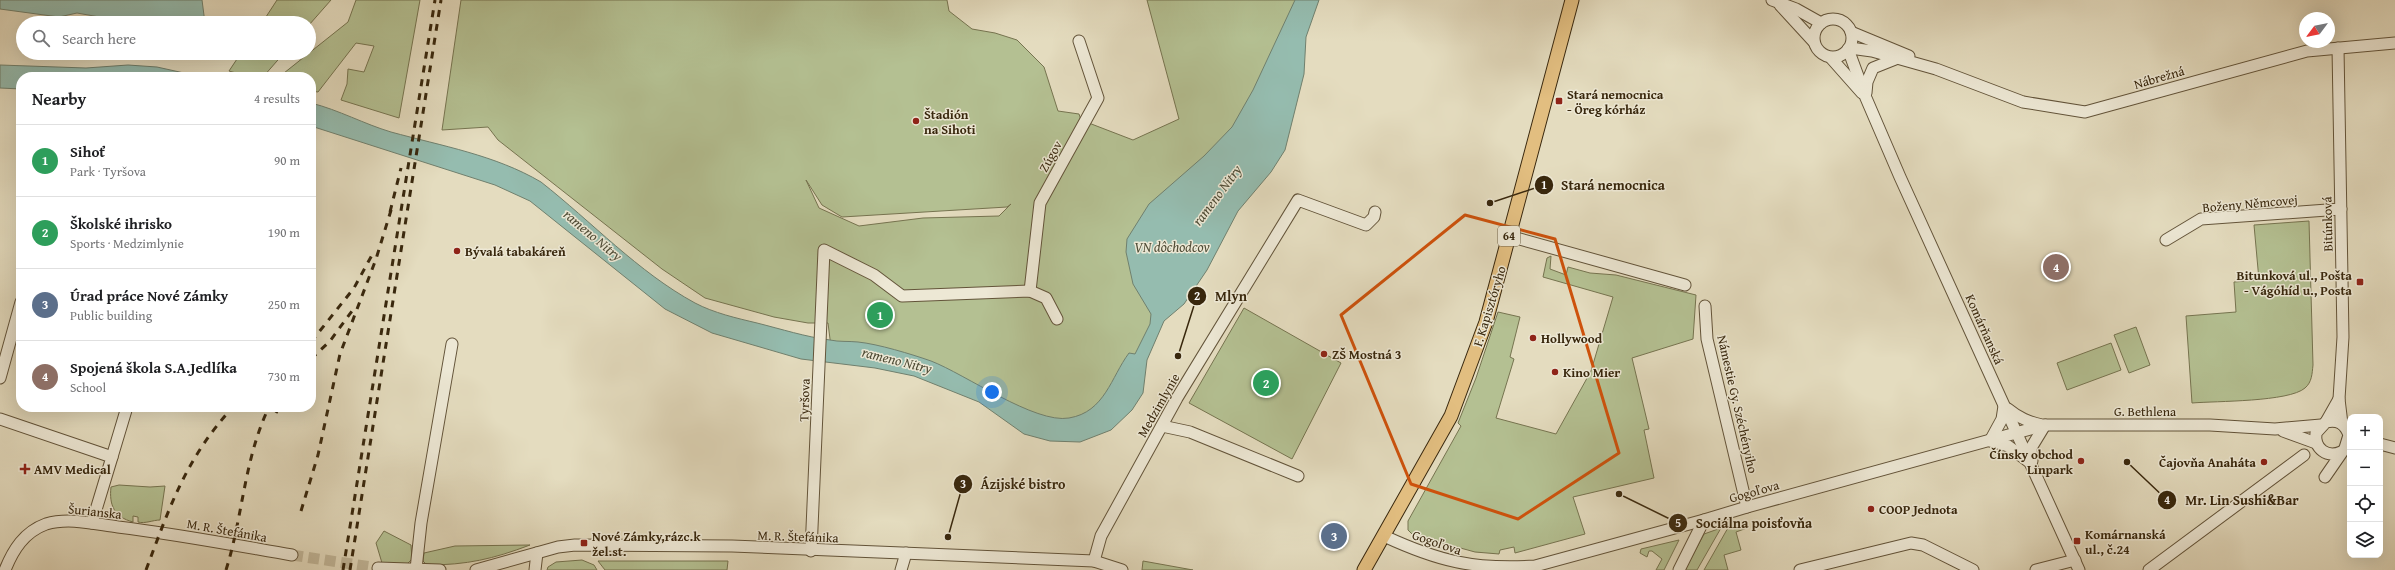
<!DOCTYPE html>
<meta charset="utf-8">
<style>
:root{--surface:#fff;--page:#f6f6f6;--text:#202124;--muted:#757577;--line:#e0e0e0;--accent:#b45309}
body{margin:0;font-family:"Gentium Book Plus",serif;background:var(--page);color:var(--text)}
.controls{position:absolute;right:12px;bottom:12px;display:grid;overflow:hidden;border-radius:8px;box-shadow:0 4px 16px #0002}
.controls button{width:36px;height:36px;display:grid;place-items:center;padding:0;border:0;border-bottom:1px solid var(--line);background:var(--surface);color:var(--text);font:20px sans-serif}
.compass{position:absolute;left:2299px;top:12px;width:36px;height:36px;border-radius:50%;background:var(--surface);box-shadow:0 4px 16px #0002;rotate:238deg}
.you{position:absolute;left:992px;top:392px;width:14px;height:14px;margin:-10px;border:3px solid #fff;border-radius:50%;background:#1a73e8;box-shadow:0 0 0 6px #1a73e833}
.badge{display:grid;place-items:center;width:26px;height:26px;border-radius:50%;background:var(--accent);color:#fff;font-size:13px;font-weight:700}
.pin{position:absolute;translate:-50% -50%;border:2px solid #fff;box-shadow:0 1px 4px #0006}
.list{margin:0;padding:0;list-style:none}
h2{display:flex;justify-content:space-between;align-items:center;height:52px;margin:0;padding:0 16px;font-size:17px}
h2 small{font-size:13px;font-weight:400;color:var(--muted)}
.list li{display:grid;grid-template-columns:26px 1fr auto;gap:12px;align-items:center;box-sizing:border-box;height:72px;padding:0 16px;border-top:1px solid var(--line)}
.list b{display:block;font-size:15px;white-space:nowrap}
.list p{margin:0;font-size:13px;white-space:nowrap;color:var(--muted)}
.list em{font-size:13px;font-style:normal;color:var(--muted)}
.icon{flex:none;width:22px;height:22px;fill:none;stroke:currentColor;stroke-width:2;stroke-linecap:round;stroke-linejoin:round}
.map{position:relative;flex:none;width:2395px;height:570px;overflow:hidden}
.search{position:absolute;background:var(--surface);box-shadow:0 4px 16px #0002;left:16px;top:16px;width:300px;height:44px;display:flex;align-items:center;gap:10px;box-sizing:border-box;padding:0 14px;border-radius:22px;color:var(--muted);font-size:15px}
.panel{position:absolute;background:var(--surface);box-shadow:0 4px 16px #0002;left:16px;top:72px;width:300px;height:340px;border-radius:16px}
.map>svg:first-child{display:block}
</style>
<div class="map">
<svg width="2395" height="570" viewBox="0 0 2395 570">
<rect width="100%" height="100%" fill="#e4dcbf"/>
<filter id="stains"><feTurbulence type="fractalNoise" baseFrequency=".005" numOctaves="4"/><feColorMatrix values="0 0 0 0 .2 0 0 0 0 .09 0 0 0 0 .02 0 0 0 .5 -.17"/></filter>
<radialGradient id="worn" r=".72"><stop offset=".6" stop-color="#630" stop-opacity="0"/><stop offset="1" stop-color="#630" stop-opacity=".3"/></radialGradient>
<!-- green -->
<g fill="#b4c092" stroke="#767450" fill-rule="evenodd">
<path d="M277 0H331L309 25V23H262Z"/>
<path d="M356 0H420L399 118 341 100 347 84 348 69 364 72 374 46 356 43 318 92 311 91V77H279L348 22Z"/>
<path d="M461 0H947L949 11 972 29 995 33 1017 40 1044 67 1058 111 1079 114 1081 120 1133 140 1179 119 1147 0H1311L1130 375 1092 416 1066 426 925 371 832 355 828 323H808L774 317 705 298 662 269 498 140 488 127 442 130ZM806 180 822 205 842 217 1007 207 1011 204 999 216 923 218 859 226 819 208Z"/>
<path d="M241 53H284L263 77H250L229 71Z"/>
<path d="M2309 221 2313 365C2312 374 2312 382 2305 388 2289 402 2216 401 2192 403L2186 316 2236 312 2234 282 2259 280 2254 225Z"/>
<path d="M1551 256 1550 269 1566 275 1568 267 1590 273 1616 275 1696 295 1693 339 1632 358 1649 429 1644 430 1654 478 1573 497 1585 534 1515 553 1514 547 1500 550 1499 554 1475 552 1413 535 1408 530V521L1461 426 1458 423 1476 378 1498 312 1520 317 1510 357 1514 359 1496 418 1556 434 1591 371 1613 297 1543 277 1547 258Z"/>
<path d="M1244 308 1341 363 1292 459 1189 403Z"/>
<path d="M2136 327 2150 365 2129 373 2114 335Z"/>
<path d="M2111 343 2121 370 2067 390 2057 363Z"/>
<path d="M119 485 150 487 165 486 160 520C153 520 145 524 138 522V517L133 516V522C114 517 109 505 111 487Z"/>
<path d="M1745 521 1747 528 1736 532 1741 550 1724 555 1728 570H1704L1729 526Z"/>
<path d="M1721 528 1697 570H1685L1704 534Z"/>
<path d="M384 531 411 545 412 559 407 564 382 563 376 543Z"/>
<path d="M1679 540 1664 570H1656L1662 559 1652 551H1649L1647 557 1640 553 1641 549Z"/>
<path d="M530 545C493 559 467 565 427 565L423 561 424 553 455 546Z"/>
<path d="M582 560 594 565 597 570H547L548 567 556 562Z"/>
<path d="M598 561H728L727 570H605Z"/>
<path d="M1143 561 1193 570H1142Z"/>
</g>
<!-- water -->
<g fill="#95bcaf" stroke="#70806e">
<path d="M0 0H202L205 23H133L77 13 59 17 0 9Z"/>
<path d="M1295 0H1319L1306 37 1304 74 1285 150 1271 172 1238 211 1207 270 1184 304 1164 321 1147 360 1143 393 1132 410 1111 430 1080 442 1050 441 1024 434 979 402 914 376 875 368 801 359 712 333 665 309 530 201 495 185 311 126V103C339 110 364 124 391 132 442 146 495 155 541 182 592 222 638 272 695 303 714 313 736 318 757 323 781 329 806 337 830 340 839 342 849 341 858 342 878 344 911 354 931 361 965 374 1035 424 1069 418 1105 412 1111 377 1129 353L1135 354 1150 324 1151 314 1133 284 1126 252 1127 239 1149 204 1204 156 1232 127 1253 90Z"/>
<path d="M0 65 86 68 128 65 157 67 202 77H21V89L0 88Z"/>
</g>
<g fill="none" stroke-linecap="round" stroke-linejoin="round">
<!-- minor-tunnel -->
<path stroke="#c2b89b" stroke-width="11" stroke-dasharray="11 5.5" stroke-linecap="butt" d="M292 555 378 568"/>
<defs>
<g id="minor">
<path d="M1772 0 1796 9 1821 23"/>
<path d="M1780 5 1814 42"/>
<circle cx="1833" cy="38" r="19"/>
<path d="M1851 32 1909 56"/>
<path d="M1850 48 1872 51 1936 69 2023 102 2085 112 2307 51 2395 43"/>
<path d="M2338 48 2343 337 2339 399 2342 424"/>
<path d="M1848 49 1866 98 1900 177 2079 570"/>
<path d="M1831 58 1862 93"/>
<path d="M1866 93 1867 82 1873 68 1898 58"/>
<path d="M1509 236 1685 285"/>
<path d="M2166 240 2201 219 2341 209"/>
<path d="M1030 291 1040 203 1098 98 1079 41"/>
<path d="M1705 306 1707 339 1747 507"/>
<path d="M0 378 21 302"/>
<path d="M2008 409C2019 418 2028 422 2042 425"/>
<path d="M0 419 112 457 92 523"/>
<path d="M2326 422 2339 399"/>
<path d="M1162 426 1190 432 1298 476"/>
<path d="M2283 431 2316 443"/>
<path d="M1990 441 2002 419 2004 406"/>
<path d="M1991 441 2008 446 2028 461"/>
<path d="M2380 444 2395 448"/>
<path d="M112 457 127 407"/>
<path d="M2032 461 2031 448 2045 425"/>
<path d="M2325 477 2345 448 2349 435C2345 424 2338 419 2326 422L2316 433C2314 449 2327 458 2341 452"/>
<path d="M1384 536C1438 561 1474 570 1535 566L1704 520 1747 507 2045 425H2210L2275 429 2321 425"/>
<path d="M811 551 824 250 874 275 902 296 1030 291 1046 298 1057 319"/>
<path d="M1094 561 1101 536 1177 398 1298 200 1366 225 1374 217 1375 212"/>
<path d="M378 568 440 570"/>
<path d="M416 569 421 523 452 344"/>
<path d="M5 570C13 550 24 532 46 524 69 517 95 524 118 527 176 534 234 545 292 555"/>
<path d="M476 570 558 547 575 545 732 546 1094 561 1122 570"/>
<path d="M535 570 537 553"/>
<path d="M901 570 906 553"/>
<path d="M1679 570 1704 520"/>
<path d="M1800 570 1911 543 1923 545 1973 570"/>
<path d="M2036 570 2075 560"/>
<path d="M2149 570 2304 455"/>
</g>
<path id="major" d="M1364 570 1451 416 1486 322 1572 0"/>
</defs>
<!-- minor casing -->
<use href="#minor" stroke="#63543a" stroke-width="13"/>
<!-- major casing -->
<use href="#major" stroke="#38270d" stroke-width="15"/>
<!-- minor -->
<use href="#minor" stroke="#ede8d5" stroke-width="11"/>
<!-- major -->
<use href="#major" stroke="#e2be80" stroke-width="13"/>
<!-- rail -->
<g stroke="#38270d" stroke-width="3" stroke-dasharray="7 7" stroke-linecap="butt">
<path d="M390 212 401 168"/>
<path d="M311 342 354 288 372 255"/>
<path d="M311 359 330 341 352 311"/>
<path d="M276 413 279 407"/>
<path d="M301 511 318 455 340 354 376 259 392 207"/>
<path d="M146 570C170 506 186 458 233 407"/>
<path d="M226 570C243 516 244 459 269 407"/>
<path d="M343 570 435 0"/>
<path d="M350 570 441 0"/>
</g>
</g>
<!-- marked area -->
<path fill="none" stroke="#ce520c" stroke-width="3" stroke-linejoin="round" d="M1465 215 1555 239 1619 453 1518 519 1411 484 1341 315Z"/>
<!-- markers -->
<g fill="#8f2418" stroke="#ede8d5" stroke-width="1.5">
<rect x="1555" y="97" width="8" height="8" rx="2"/>
<circle cx="916" cy="121" r="4"/>
<circle cx="457" cy="251" r="4"/>
<rect x="2356" y="278" width="8" height="8" rx="2"/>
<circle cx="1533" cy="338" r="4"/>
<circle cx="1324" cy="354" r="4"/>
<circle cx="1555" cy="372" r="4"/>
<circle cx="2081" cy="461" r="4"/>
<circle cx="2264" cy="462" r="4"/>
<path d="M23 463h4v4h4v4h-4v4h-4v-4h-4v-4h4z"/>
<circle cx="1871" cy="509" r="4"/>
<rect x="2073" y="537" width="8" height="8" rx="2"/>
<rect x="580" y="539" width="8" height="8" rx="2"/>
</g>
<g text-anchor="middle" stroke-width="3" stroke-linejoin="round" paint-order="stroke">
<!-- shield labels -->
<rect fill="#ede8d5" stroke="#6e6149" stroke-width="1" x="1498" y="226" width="22" height="20" rx="3"/>
<g font-size="12" font-weight="bold" fill="#38270d">
<text x="1509" y="240">64</text>
</g>
<!-- street labels -->
<g font-size="13" fill="#38270d" stroke="#ede8d5">
<text transform="translate(2159 77) rotate(-16)" y="5">Nábrežná</text>
<text transform="translate(1050 156) rotate(-61)" y="5">Zúgov</text>
<text transform="translate(2250 203) rotate(-5)" y="5">Boženy Němcovej</text>
<text transform="translate(2327 224) rotate(-91)" y="5">Bitúnková</text>
<text transform="translate(1489 306) rotate(-73)" y="5">F. Kapisztóryho</text>
<text transform="translate(1985 329) rotate(66)" y="5">Komárňanská</text>
<text transform="translate(804 400) rotate(-88)" y="5">Tyršova</text>
<text transform="translate(1738 404) rotate(77)" y="5">Námestie Gy. Széchényiho</text>
<text transform="translate(1158 405) rotate(-60)" y="5">Medzimlynie</text>
<text x="2145" y="416">G. Bethlena</text>
<text transform="translate(1754 491) rotate(-16)" y="5">Gogoľova</text>
<text transform="translate(95 511) rotate(6)" y="5">Šurianska</text>
<text transform="translate(227 530) rotate(10)" y="5">M. R. Štefánika</text>
<text transform="translate(798 536) rotate(2)" y="5">M. R. Štefánika</text>
<text transform="translate(1437 542) rotate(19)" y="5">Gogoľova</text>
</g>
<!-- poi labels -->
<g font-size="13" font-weight="bold" fill="#38270d" stroke="#ede8d5" text-anchor="start">
<text x="1567" y="99">Stará nemocnica<tspan x="1567" dy="15">- Öreg kórház</tspan></text>
<text x="924" y="119">Štadión<tspan x="924" dy="15">na Sihoti</tspan></text>
<text x="465" y="256">Bývalá tabakáreň</text>
<text x="2352" y="280" text-anchor="end">Bitunková ul., Pošta<tspan x="2352" dy="15">- Vágóhíd u., Posta</tspan></text>
<text x="1541" y="343">Hollywood</text>
<text x="1332" y="359">ZŠ Mostná 3</text>
<text x="1563" y="377">Kino Mier</text>
<text x="2073" y="459" text-anchor="end">Čínsky obchod<tspan x="2073" dy="15">Linpark</tspan></text>
<text x="2256" y="467" text-anchor="end">Čajovňa Anaháta</text>
<text x="34" y="474">AMV Medical</text>
<text x="1879" y="514">COOP Jednota</text>
<text x="2085" y="539">Komárnanská<tspan x="2085" dy="15">ul., č.24</tspan></text>
<text x="592" y="541">Nové Zámky,rázc.k<tspan x="592" dy="15">žel.st.</tspan></text>
</g>
<!-- water labels -->
<g font-size="14" font-style="italic" fill="#4f4c36" stroke="#ede8d5">
<text transform="translate(1217 195) rotate(-53)" y="5">rameno Nitry</text>
<text transform="translate(593 235) rotate(40)" y="5">rameno Nitry</text>
<text x="1172" y="252">VN dôchodcov</text>
<text transform="translate(897 360) rotate(14)" y="5">rameno Nitry</text>
</g>
</g>
<!-- callouts -->
<path fill="none" stroke="#38270d" stroke-width="1.5" d="M1490 203L1544 185M1178 356L1197 296M948 537L963 484M2127 462L2167 500M1619 494L1678 523"/>
<g fill="#38270d" stroke="#ede8d5" stroke-width="1.5">
<circle cx="1490" cy="203" r="4"/>
<circle cx="1178" cy="356" r="4"/>
<circle cx="948" cy="537" r="4"/>
<circle cx="2127" cy="462" r="4"/>
<circle cx="1619" cy="494" r="4"/>
<circle cx="1544" cy="185" r="10"/>
<circle cx="1197" cy="296" r="10"/>
<circle cx="963" cy="484" r="10"/>
<circle cx="2167" cy="500" r="10"/>
<circle cx="1678" cy="523" r="10"/>
</g>
<g font-size="12" text-anchor="middle" font-weight="bold" fill="#fff">
<text x="1544" y="189">1</text>
<text x="1197" y="300">2</text>
<text x="963" y="488">3</text>
<text x="2167" y="504">4</text>
<text x="1678" y="527">5</text>
</g>
<g font-size="14" text-anchor="middle" font-weight="bold" fill="#38270d" stroke="#ede8d5" stroke-width="3" stroke-linejoin="round" paint-order="stroke">
<text x="1613" y="190">Stará nemocnica</text>
<text x="1231" y="301">Mlyn</text>
<text x="1023" y="489">Ázijské bistro</text>
<text x="2242" y="505">Mr. Lin Sushi&amp;Bar</text>
<text x="1754" y="528">Sociálna poisťovňa</text>
</g>
<rect width="100%" height="100%" filter="url(#stains)"/>
<rect width="100%" height="100%" fill="url(#worn)"/>
</svg>
<div class="controls">
<button>+</button>
<button>−</button>
<button><svg class="icon" aria-label="locate" viewBox="0 0 24 24"><circle cx="12" cy="12" r="6"/><path d="M12 2v4M12 18v4M2 12h4M18 12h4"/></svg></button>
<button><svg class="icon" aria-label="layers" viewBox="0 0 24 24"><path d="M12 4l9 5-9 5-9-5zM3 14l9 5 9-5"/></svg></button>
</div>
<svg class="compass" viewBox="-18 -18 36 36"><path d="M0-13l5 13h-10z" fill="#e53935"/><path d="M0 13l5-13h-10z" fill="#757577"/></svg>
<div class="you"></div>
<div class="pin badge" style="left:880px;top:315px;background:#2e9e5b">1</div>
<div class="pin badge" style="left:1266px;top:383px;background:#2e9e5b">2</div>
<div class="pin badge" style="left:1334px;top:536px;background:#5c6f8a">3</div>
<div class="pin badge" style="left:2056px;top:267px;background:#8d6e63">4</div>
<div class="search"><svg class="icon" aria-label="search" viewBox="0 0 24 24"><circle cx="10" cy="10" r="6"/><path d="M15 15l6 6"/></svg>Search here</div>
<section class="panel">
<h2>Nearby<small>4 results</small></h2>
<ul class="list">
<li><span class="badge" style="background:#2e9e5b">1</span><div><b>Sihoť</b><p>Park · Tyršova</p></div><em>90 m</em></li>
<li><span class="badge" style="background:#2e9e5b">2</span><div><b>Školské ihrisko</b><p>Sports · Medzimlynie</p></div><em>190 m</em></li>
<li><span class="badge" style="background:#5c6f8a">3</span><div><b>Úrad práce Nové Zámky</b><p>Public building</p></div><em>250 m</em></li>
<li><span class="badge" style="background:#8d6e63">4</span><div><b>Spojená škola S.A.Jedlíka</b><p>School</p></div><em>730 m</em></li>
</ul>
</section>
</div>
